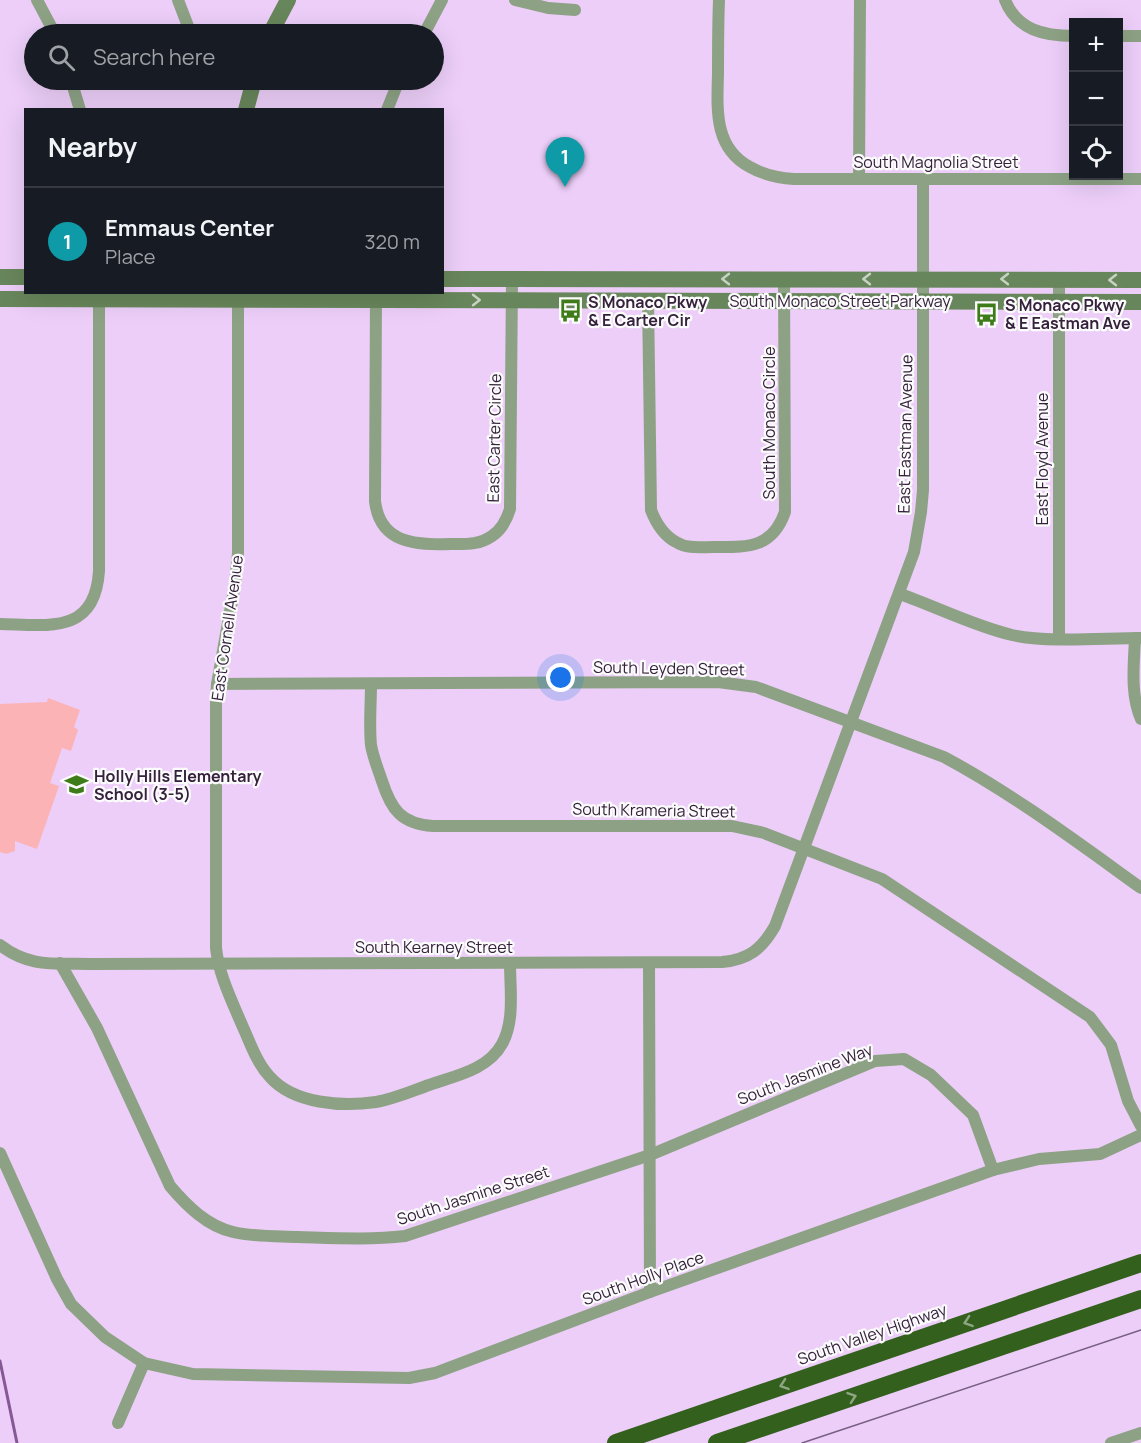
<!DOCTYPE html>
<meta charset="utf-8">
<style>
:root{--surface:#171b24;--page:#242831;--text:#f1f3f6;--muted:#9ea1a6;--line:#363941;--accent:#3e7c19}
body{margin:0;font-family:Manrope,sans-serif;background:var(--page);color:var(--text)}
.controls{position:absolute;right:18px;top:18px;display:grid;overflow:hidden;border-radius:0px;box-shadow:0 6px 24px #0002}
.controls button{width:54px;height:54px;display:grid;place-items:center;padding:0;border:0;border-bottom:2px solid var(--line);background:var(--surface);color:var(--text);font:30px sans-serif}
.you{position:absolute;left:561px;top:678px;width:21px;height:21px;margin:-15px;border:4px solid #fff;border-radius:50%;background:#1a73e8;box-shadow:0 0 0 9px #1a73e833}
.badge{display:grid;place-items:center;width:39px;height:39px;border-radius:50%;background:var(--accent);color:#fff;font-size:20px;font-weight:700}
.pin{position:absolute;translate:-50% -50px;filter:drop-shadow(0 2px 3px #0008)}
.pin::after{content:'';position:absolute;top:32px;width:21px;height:18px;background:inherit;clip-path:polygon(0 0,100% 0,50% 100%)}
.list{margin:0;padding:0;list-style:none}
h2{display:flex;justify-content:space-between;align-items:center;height:78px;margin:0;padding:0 24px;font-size:26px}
h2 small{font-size:20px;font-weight:400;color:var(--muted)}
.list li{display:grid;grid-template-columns:39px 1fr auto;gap:18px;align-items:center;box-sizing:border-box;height:108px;padding:0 24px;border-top:2px solid var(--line)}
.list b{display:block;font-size:22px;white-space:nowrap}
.list p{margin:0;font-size:20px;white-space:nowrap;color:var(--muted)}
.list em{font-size:20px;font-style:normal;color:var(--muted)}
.icon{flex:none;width:33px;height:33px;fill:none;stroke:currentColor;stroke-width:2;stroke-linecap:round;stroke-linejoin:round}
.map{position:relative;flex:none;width:1141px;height:1443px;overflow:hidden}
.search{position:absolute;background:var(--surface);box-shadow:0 6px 24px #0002;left:24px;top:24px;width:420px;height:66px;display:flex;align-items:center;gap:15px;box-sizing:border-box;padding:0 21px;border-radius:33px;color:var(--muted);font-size:22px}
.panel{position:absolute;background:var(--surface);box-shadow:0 6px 24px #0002;left:24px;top:108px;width:420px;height:186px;border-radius:0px}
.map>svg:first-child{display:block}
</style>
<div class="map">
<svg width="1141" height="1443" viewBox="0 0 1141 1443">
<rect width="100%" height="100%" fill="#eccef8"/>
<!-- green -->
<path fill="#fcb3b6" d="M48 698 80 710 74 727 78 730 71 751 62 748 50 783 59 786 37 849 15 841V851L6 854 0 852V704L47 702Z"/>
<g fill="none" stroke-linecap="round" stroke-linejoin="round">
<!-- stream -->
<path stroke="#865996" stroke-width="3" d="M0 1361 17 1443"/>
<!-- street -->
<g stroke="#8da285" stroke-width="12">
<path d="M37 0 55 34"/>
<path d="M178 0 191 34"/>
<path d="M515 0 548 8 575 10"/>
<path d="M719 0C718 25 718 49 718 74 717 110 714 148 750 167 764 175 779 178 794 179H1141"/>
<path d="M1005 0C1017 30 1044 36 1074 36"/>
<path d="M424 34 442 0"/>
<path d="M1118 36H1141"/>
<path d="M71 80 80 110"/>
<path d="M234 80 252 87"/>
<path d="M387 110 399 80"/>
<path d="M859 179 860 0"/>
<path d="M376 294 375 501C380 544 416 545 451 544 466 544 479 545 492 536 501 530 507 519 510 509L512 279"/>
<path d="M238 300V553L235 584 217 684 216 701V948C219 975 231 999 242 1025 250 1042 256 1062 270 1077 294 1104 342 1107 376 1102 394 1099 412 1091 429 1085 454 1076 488 1070 502 1044 515 1021 510 989 510 963"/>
<path d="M648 300 651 510C656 523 663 535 676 542 687 549 700 547 713 547 747 547 772 549 785 512L784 279"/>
<path d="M900 594C937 607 974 626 1012 635 1050 643 1102 638 1141 638"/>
<path d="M0 624C48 625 95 635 99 571V300"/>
<path d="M1059 638V280"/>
<path d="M1135 638C1134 664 1130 694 1141 719"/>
<path d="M217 684 718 682 756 687 944 757C1013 794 1077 842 1141 888"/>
<path d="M371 684C371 704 369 725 371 745 373 757 378 769 382 781 391 809 401 824 433 826H732L764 833 882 879 1090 1017 1111 1045 1128 1101 1141 1126"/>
<path d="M0 945C30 968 55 963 90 964L722 962C748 960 762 949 775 926L914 552 921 512 923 490V179"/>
<path d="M60 963 97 1028 170 1186C187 1206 207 1226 233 1232 254 1237 277 1236 298 1237 334 1238 370 1240 405 1236L650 1155 875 1061 904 1059 931 1075 973 1115 993 1170"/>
<path d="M649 963 650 1292"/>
<path d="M0 1153 57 1279 71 1304 105 1337 144 1363 193 1374 409 1378 435 1373 650 1292 993 1170 1039 1159 1100 1154 1141 1135"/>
<path d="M118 1423 144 1363"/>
<path d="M1111 1443 1141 1433"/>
</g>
<!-- secondary -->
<g stroke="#68865b" stroke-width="16">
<path d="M270 34 288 0"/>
<path d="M246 110 254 80"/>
<path d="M0 277H26"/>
<path d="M442 279 1141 280"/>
<path d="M0 299 1141 302"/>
</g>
<!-- highway -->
<g stroke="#34601e" stroke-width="18">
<path d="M616 1443 1141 1263"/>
<path d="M717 1443 1141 1299"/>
</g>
<!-- tram -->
<path stroke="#765e7f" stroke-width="1.5" d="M802 1443 1141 1330"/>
</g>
<!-- one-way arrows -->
<defs><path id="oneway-chevron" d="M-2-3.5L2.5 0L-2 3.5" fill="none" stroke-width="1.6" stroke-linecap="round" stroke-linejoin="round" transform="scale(1.5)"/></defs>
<g stroke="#c8d2c3">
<use href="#oneway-chevron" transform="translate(726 279) rotate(-180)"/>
<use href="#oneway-chevron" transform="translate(867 279) rotate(180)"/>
<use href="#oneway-chevron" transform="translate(1005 279) rotate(-180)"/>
<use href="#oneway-chevron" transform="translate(1113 280) rotate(-180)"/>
<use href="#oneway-chevron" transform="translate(476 300)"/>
</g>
<g stroke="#8ea681">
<use href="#oneway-chevron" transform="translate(968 1322) rotate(161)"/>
<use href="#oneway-chevron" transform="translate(784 1385) rotate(161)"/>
<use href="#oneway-chevron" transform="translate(852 1397) rotate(-19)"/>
</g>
<!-- icons -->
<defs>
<symbol id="bus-bare" viewBox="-9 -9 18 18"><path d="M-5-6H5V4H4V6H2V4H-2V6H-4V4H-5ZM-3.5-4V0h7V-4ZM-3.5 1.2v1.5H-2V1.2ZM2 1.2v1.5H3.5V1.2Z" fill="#3e7c19" stroke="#fbfbfb" stroke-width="2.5" paint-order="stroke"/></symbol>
<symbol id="school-bare" viewBox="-9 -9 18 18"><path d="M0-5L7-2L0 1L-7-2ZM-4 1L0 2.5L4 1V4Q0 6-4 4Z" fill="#3e7c19" stroke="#fbfbfb" stroke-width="2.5" paint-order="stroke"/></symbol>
</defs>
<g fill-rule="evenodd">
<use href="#bus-bare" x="554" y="294" width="33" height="33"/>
<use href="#bus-bare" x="970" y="298" width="33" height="33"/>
<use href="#school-bare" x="60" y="768" width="33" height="33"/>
</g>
<g text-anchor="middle" stroke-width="4.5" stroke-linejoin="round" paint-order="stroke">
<!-- street labels -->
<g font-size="16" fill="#35213c" stroke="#fbfbfb">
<text x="936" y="168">South Magnolia Street</text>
<text x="840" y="307">South Monaco Street Parkway</text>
<text transform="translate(769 423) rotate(-90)" y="6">South Monaco Circle</text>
<text transform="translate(905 434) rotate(-89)" y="6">East Eastman Avenue</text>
<text transform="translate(494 438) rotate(-89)" y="6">East Carter Circle</text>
<text transform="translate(1042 459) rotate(-90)" y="6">East Floyd Avenue</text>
<text transform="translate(227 628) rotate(-82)" y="6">East Cornell Avenue</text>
<text transform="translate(669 668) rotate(1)" y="6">South Leyden Street</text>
<text transform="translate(654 810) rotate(1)" y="6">South Krameria Street</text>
<text x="434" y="953">South Kearney Street</text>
<text transform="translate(805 1074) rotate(-21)" y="6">South Jasmine Way</text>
<text transform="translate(473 1195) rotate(-18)" y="6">South Jasmine Street</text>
<text transform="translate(643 1278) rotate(-20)" y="6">South Holly Place</text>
<text transform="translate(872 1334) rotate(-19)" y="6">South Valley Highway</text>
</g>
<!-- poi labels -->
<g font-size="16" font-weight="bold" fill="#35213c" stroke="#fbfbfb" text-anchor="start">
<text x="588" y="308">S Monaco Pkwy<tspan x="588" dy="18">&amp; E Carter Cir</tspan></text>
<text x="1005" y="311">S Monaco Pkwy<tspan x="1005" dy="18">&amp; E Eastman Ave</tspan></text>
<text x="94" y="782">Holly Hills Elementary<tspan x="94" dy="18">School (3-5)</tspan></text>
</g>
</g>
</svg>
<div class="controls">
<button>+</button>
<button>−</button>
<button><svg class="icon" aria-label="locate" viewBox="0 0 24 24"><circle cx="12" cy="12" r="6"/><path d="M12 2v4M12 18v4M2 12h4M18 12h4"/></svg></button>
</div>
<div class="you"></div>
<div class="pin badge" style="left:565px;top:187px;background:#0f9aa8">1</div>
<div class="search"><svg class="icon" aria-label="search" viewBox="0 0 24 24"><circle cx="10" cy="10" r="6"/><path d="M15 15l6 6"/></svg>Search here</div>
<section class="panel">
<h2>Nearby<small></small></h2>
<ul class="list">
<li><span class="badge" style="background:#0f9aa8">1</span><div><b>Emmaus Center</b><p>Place</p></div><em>320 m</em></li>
</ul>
</section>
</div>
